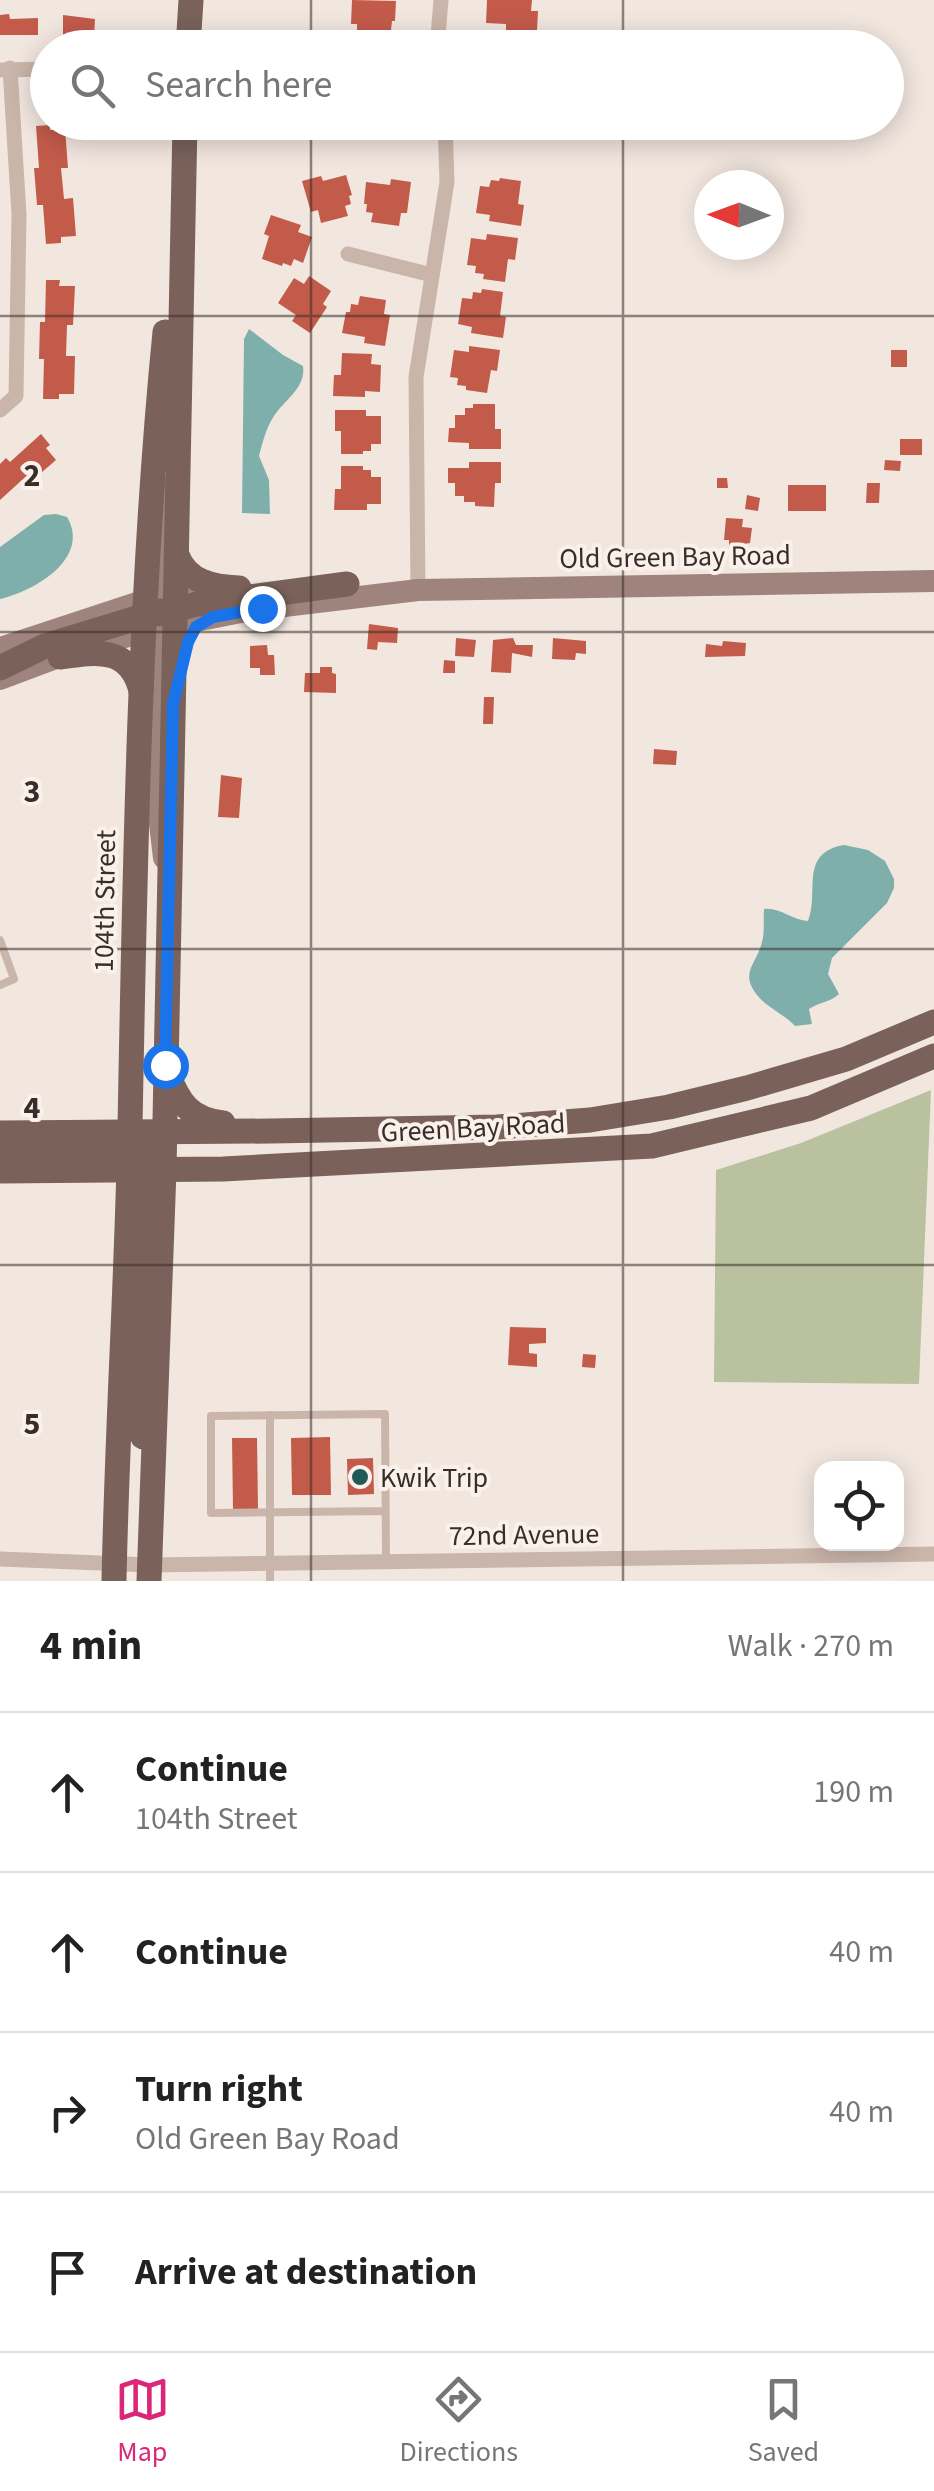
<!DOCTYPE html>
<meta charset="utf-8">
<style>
:root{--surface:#fff;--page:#f2f2f2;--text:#222;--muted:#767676;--line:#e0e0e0;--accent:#db2777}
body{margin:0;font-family:"Source Sans 3",sans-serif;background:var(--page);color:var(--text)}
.controls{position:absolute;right:30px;bottom:30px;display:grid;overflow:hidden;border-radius:20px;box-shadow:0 5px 25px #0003}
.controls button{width:90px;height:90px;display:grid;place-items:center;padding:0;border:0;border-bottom:2px solid var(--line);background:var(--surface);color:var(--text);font:50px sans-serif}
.compass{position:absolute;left:694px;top:170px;width:90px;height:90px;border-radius:50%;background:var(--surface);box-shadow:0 5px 25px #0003;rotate:271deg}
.stop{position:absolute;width:30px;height:30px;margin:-22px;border:8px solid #1a73e8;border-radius:50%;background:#fff}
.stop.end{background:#1a73e8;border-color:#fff;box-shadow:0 2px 10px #0008}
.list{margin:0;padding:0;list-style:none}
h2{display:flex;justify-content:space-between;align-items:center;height:130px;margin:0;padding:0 40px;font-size:42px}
h2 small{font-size:32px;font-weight:400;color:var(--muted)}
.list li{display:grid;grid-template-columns:65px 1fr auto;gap:30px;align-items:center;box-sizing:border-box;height:160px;padding:0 40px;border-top:2px solid var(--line)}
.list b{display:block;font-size:38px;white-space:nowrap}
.list p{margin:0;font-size:32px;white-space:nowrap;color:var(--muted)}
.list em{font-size:32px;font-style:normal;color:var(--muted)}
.icon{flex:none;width:55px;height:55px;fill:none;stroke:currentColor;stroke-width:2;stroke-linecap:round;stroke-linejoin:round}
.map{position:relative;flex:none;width:934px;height:1581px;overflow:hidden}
.search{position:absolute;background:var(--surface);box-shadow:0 5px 25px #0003;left:30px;right:30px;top:30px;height:110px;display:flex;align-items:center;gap:25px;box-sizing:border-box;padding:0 35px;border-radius:55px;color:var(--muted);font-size:38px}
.sheet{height:770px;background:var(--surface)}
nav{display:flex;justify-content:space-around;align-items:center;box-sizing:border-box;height:140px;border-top:2px solid var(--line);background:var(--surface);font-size:28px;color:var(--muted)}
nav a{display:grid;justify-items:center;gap:5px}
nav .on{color:var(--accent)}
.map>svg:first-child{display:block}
</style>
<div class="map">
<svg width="934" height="1581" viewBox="0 0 934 1581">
<rect width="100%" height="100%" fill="#f2e7df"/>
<!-- green -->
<path fill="#bac19e" d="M931 1090 919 1384 714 1382 716 1170 801 1143Z"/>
<!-- water -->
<g fill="#7eafab">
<path d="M249 329 283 355 303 366C306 388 285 399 274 416 266 428 263 441 259 456L269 480 270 514 242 513 244 339Z"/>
<path d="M56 514 67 517C91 558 35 591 0 599V547L44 515Z"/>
<path d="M844 845 868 850 885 861 894 879V888L887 903 832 958 828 974 839 994C829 1003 819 1002 809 1009L812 1024 795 1026C784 1014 766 1007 757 995 739 972 757 964 762 942 765 932 763 919 764 909 779 907 792 920 808 921 820 893 798 853 844 845Z"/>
</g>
<!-- building -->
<g fill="#c35b4b">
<path d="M352 0 396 1 395 21H392L391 30H384L383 44 357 43V24H351Z"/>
<path d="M487 0H532L531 11H538L537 31 506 30V24L486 23Z"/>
<path d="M9 14 10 19 38 18V35H0V15Z"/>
<path d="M63 15 95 19 94 38 63 37Z"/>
<path d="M50 125V130L65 129 68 168H61L64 199 73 198 76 236 61 237V243L46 244 43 205H37L34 168H39L36 126Z"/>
<path d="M346 175 352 195 349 196 351 204 345 206 348 216 321 223 318 210 311 212 302 181 321 176 323 181Z"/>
<path d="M500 178 521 181 518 204 524 205 521 226 489 221 490 215 476 213 480 186 489 187 491 180 499 181Z"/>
<path d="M391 179 411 182 407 213H401L399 226 371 222 373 213 366 212 367 204H364L366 182 390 185Z"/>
<path d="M271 215 301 225 298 232 312 237 303 263 294 259 291 266 283 263 282 266 262 259 269 236 264 234Z"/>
<path d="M487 234 518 238 515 260 508 259 505 282 483 279 484 274 475 273 476 266 467 265 471 238 486 240Z"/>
<path d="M309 276 331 291 323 304 327 307 310 333 292 321 296 315 278 303 294 278 304 284Z"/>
<path d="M46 280H60L59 286H75L73 325H67L66 356H75L74 394H59V399H43L44 359H39L40 322H45Z"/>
<path d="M482 289 503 292 500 316 506 317 503 338 471 333 472 327 458 324 462 298 472 299 473 292 481 293Z"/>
<path d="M360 296 386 300 384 314 390 315 385 346 364 343 365 337 342 333 346 312H350L351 304 358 305Z"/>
<path d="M469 346 500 350 497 371 491 370 487 393 466 390V386L457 385 458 378 450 377 454 350 469 352Z"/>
<rect x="891" y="350" width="16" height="17"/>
<path d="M342 353 372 354 371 364 381 365 380 392 365 391V397L333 396 334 375H341Z"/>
<path d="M473 404H495V429H501V449H469V443L448 442 449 428H455V415H465V408H473Z"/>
<path d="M335 410H366V416H381V444H371V451H363V454H341V431H335Z"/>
<path d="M41 434 50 445 46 448 56 460 27 485 22 480 0 500V464L6 458 10 462Z"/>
<rect x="900" y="439" width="22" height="16"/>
<path d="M885 460 901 461 900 471 884 470Z"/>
<path d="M469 462H501V483H495L494 507 475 506V502H464V496H455V483H448V468H469Z"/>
<path d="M341 466H363V470H371V477H381V504H367V510H334L335 489H341Z"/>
<path d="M717 478H727L728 488H717Z"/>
<path d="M867 483H880L879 503H866Z"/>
<rect x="788" y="485" width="38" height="26"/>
<path d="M747 495 760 498 758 511 745 509Z"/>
<path d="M726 518 743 519 742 527 752 528 750 543 729 546V540H724Z"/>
<path d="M369 624 398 628 397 643 378 642 377 650 367 649Z"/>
<path d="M456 638 476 640 474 657 455 656Z"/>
<path d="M513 638 516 645H533L532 657 512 653 511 673 491 672 493 640Z"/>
<path d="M553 638 586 641V654L576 653 575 660 552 659Z"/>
<path d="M723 641 746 643 745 656 705 657 706 644 722 646Z"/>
<path d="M267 645 268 655H274L275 675H260V668H250V646Z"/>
<path d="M444 660 455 661V673H443Z"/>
<path d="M320 667H332V673L336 674V693L304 692 305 673H320Z"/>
<path d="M484 697H494L493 724H483Z"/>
<path d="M654 749 677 751 676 765 653 764Z"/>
<path d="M221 775 242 778 239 818 218 817Z"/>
<path d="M510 1327 546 1328V1343L529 1344V1353L537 1354V1367L508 1365Z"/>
<path d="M583 1354 596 1355 595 1368 582 1367Z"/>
<path d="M330 1437 331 1495H292L291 1438Z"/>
<path d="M232 1438H257L258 1509 233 1510Z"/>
<path d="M373 1458 374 1494 348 1495 347 1459Z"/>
</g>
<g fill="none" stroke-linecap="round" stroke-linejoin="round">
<!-- lane -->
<g stroke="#cab5aa" stroke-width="8">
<path d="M0 940 14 979 0 985"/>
<path d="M384 1511 211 1513V1416L385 1414 386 1560"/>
<path d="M270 1581V1415"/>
</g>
<!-- street -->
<g stroke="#cab5aa" stroke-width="15">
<path d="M437 48 441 0"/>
<path d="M2 70 48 69"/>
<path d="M348 254 432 275"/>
<path d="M0 410 16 396 19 215 10 68"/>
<path d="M418 590 416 377 447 182 445 122"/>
<path d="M0 1559 150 1565 934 1554"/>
</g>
<!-- secondary -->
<g stroke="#9e847c" stroke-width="22">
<path d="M163 487 162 575 167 609"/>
<path d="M156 616 159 649 155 782 164 858"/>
<path d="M0 648 146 600 221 590"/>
<path d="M0 679 56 658 145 631 251 610 418 590 934 581"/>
</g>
<!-- primary -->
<g stroke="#7a625b" stroke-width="25">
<path d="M188 48 191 0"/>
<path d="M177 555C187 582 213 587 239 588"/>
<path d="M160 614 197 604 347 584"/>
<path d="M60 657C96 652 130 646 141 691"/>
<path d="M0 668 45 646 160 611"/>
<path d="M168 1074C179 1103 190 1119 223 1123"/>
<path d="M0 1133 271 1131 497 1127 590 1120 669 1107 747 1088 846 1059 934 1022"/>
<path d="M0 1154 115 1152 145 1147"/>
<path d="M0 1171 223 1169 652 1146 811 1108 934 1056"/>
<path d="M143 1437 139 1393 146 1188 143 1158"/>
<path d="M114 1581C117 1430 127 1278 130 1127 135 862 139 596 165 332"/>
<path d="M149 1581 164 1170 185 122"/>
</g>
</g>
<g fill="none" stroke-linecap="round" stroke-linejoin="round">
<!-- route -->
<path stroke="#1a73e8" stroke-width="12" d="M165 1065 173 704 188 642 196 627 213 617 262 608"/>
</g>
<!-- grid -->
<path fill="none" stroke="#382d2a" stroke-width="2.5" stroke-opacity="0.55" d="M311 0V48M623 0V48M311 122V1581M623 122V1581M0 316H934M0 632H934M0 949H934M0 1265H934"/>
<!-- markers -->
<circle fill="#205956" stroke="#faf1eb" stroke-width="4" cx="360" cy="1477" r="10"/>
<g text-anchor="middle" stroke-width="8" stroke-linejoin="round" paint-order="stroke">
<!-- street labels -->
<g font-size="28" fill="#382d2a" stroke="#faf1eb">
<text transform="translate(675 556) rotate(-1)" y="10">Old Green Bay Road</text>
<text transform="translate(104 901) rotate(-89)" y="10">104th Street</text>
<text transform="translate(473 1127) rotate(-3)" y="10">Green Bay Road</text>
<text transform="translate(524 1534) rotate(-1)" y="10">72nd Avenue</text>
</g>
<!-- poi labels -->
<g font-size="28" fill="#382d2a" stroke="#faf1eb" text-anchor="start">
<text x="380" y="1487">Kwik Trip</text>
</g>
</g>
<g font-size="32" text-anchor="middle" font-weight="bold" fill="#382d2a" stroke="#faf1eb" stroke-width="8" stroke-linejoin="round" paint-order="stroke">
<text x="32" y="486">2</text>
<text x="32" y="802">3</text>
<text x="32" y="1118">4</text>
<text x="32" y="1434">5</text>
</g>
</svg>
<div class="controls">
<button><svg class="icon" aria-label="locate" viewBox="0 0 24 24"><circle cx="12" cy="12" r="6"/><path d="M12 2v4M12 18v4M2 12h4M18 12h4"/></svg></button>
</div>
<svg class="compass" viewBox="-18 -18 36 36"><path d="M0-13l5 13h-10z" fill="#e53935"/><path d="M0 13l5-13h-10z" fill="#767676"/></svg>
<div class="stop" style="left:165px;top:1065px"></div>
<div class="stop end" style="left:262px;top:608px"></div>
<div class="search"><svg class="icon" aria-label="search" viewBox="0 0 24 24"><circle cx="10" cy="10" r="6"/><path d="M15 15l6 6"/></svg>Search here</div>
</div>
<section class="sheet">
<h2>4 min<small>Walk · 270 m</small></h2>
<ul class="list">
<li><svg class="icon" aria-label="ahead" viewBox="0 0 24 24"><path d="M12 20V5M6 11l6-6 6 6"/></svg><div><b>Continue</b><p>104th Street</p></div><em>190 m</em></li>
<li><svg class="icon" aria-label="ahead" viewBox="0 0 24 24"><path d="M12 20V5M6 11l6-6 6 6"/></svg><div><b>Continue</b></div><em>40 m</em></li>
<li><svg class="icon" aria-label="right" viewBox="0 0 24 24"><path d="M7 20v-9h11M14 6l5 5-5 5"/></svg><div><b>Turn right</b><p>Old Green Bay Road</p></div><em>40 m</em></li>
<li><svg class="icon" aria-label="arrive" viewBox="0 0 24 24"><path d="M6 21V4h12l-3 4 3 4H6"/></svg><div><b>Arrive at destination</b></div></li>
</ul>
</section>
<nav>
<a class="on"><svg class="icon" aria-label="map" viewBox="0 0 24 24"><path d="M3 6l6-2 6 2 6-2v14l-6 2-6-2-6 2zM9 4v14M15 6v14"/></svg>Map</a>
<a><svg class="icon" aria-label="directions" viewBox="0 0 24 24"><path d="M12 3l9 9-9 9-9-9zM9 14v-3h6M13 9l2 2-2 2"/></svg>Directions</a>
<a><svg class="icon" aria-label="saved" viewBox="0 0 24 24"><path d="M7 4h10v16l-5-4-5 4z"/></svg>Saved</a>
</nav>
